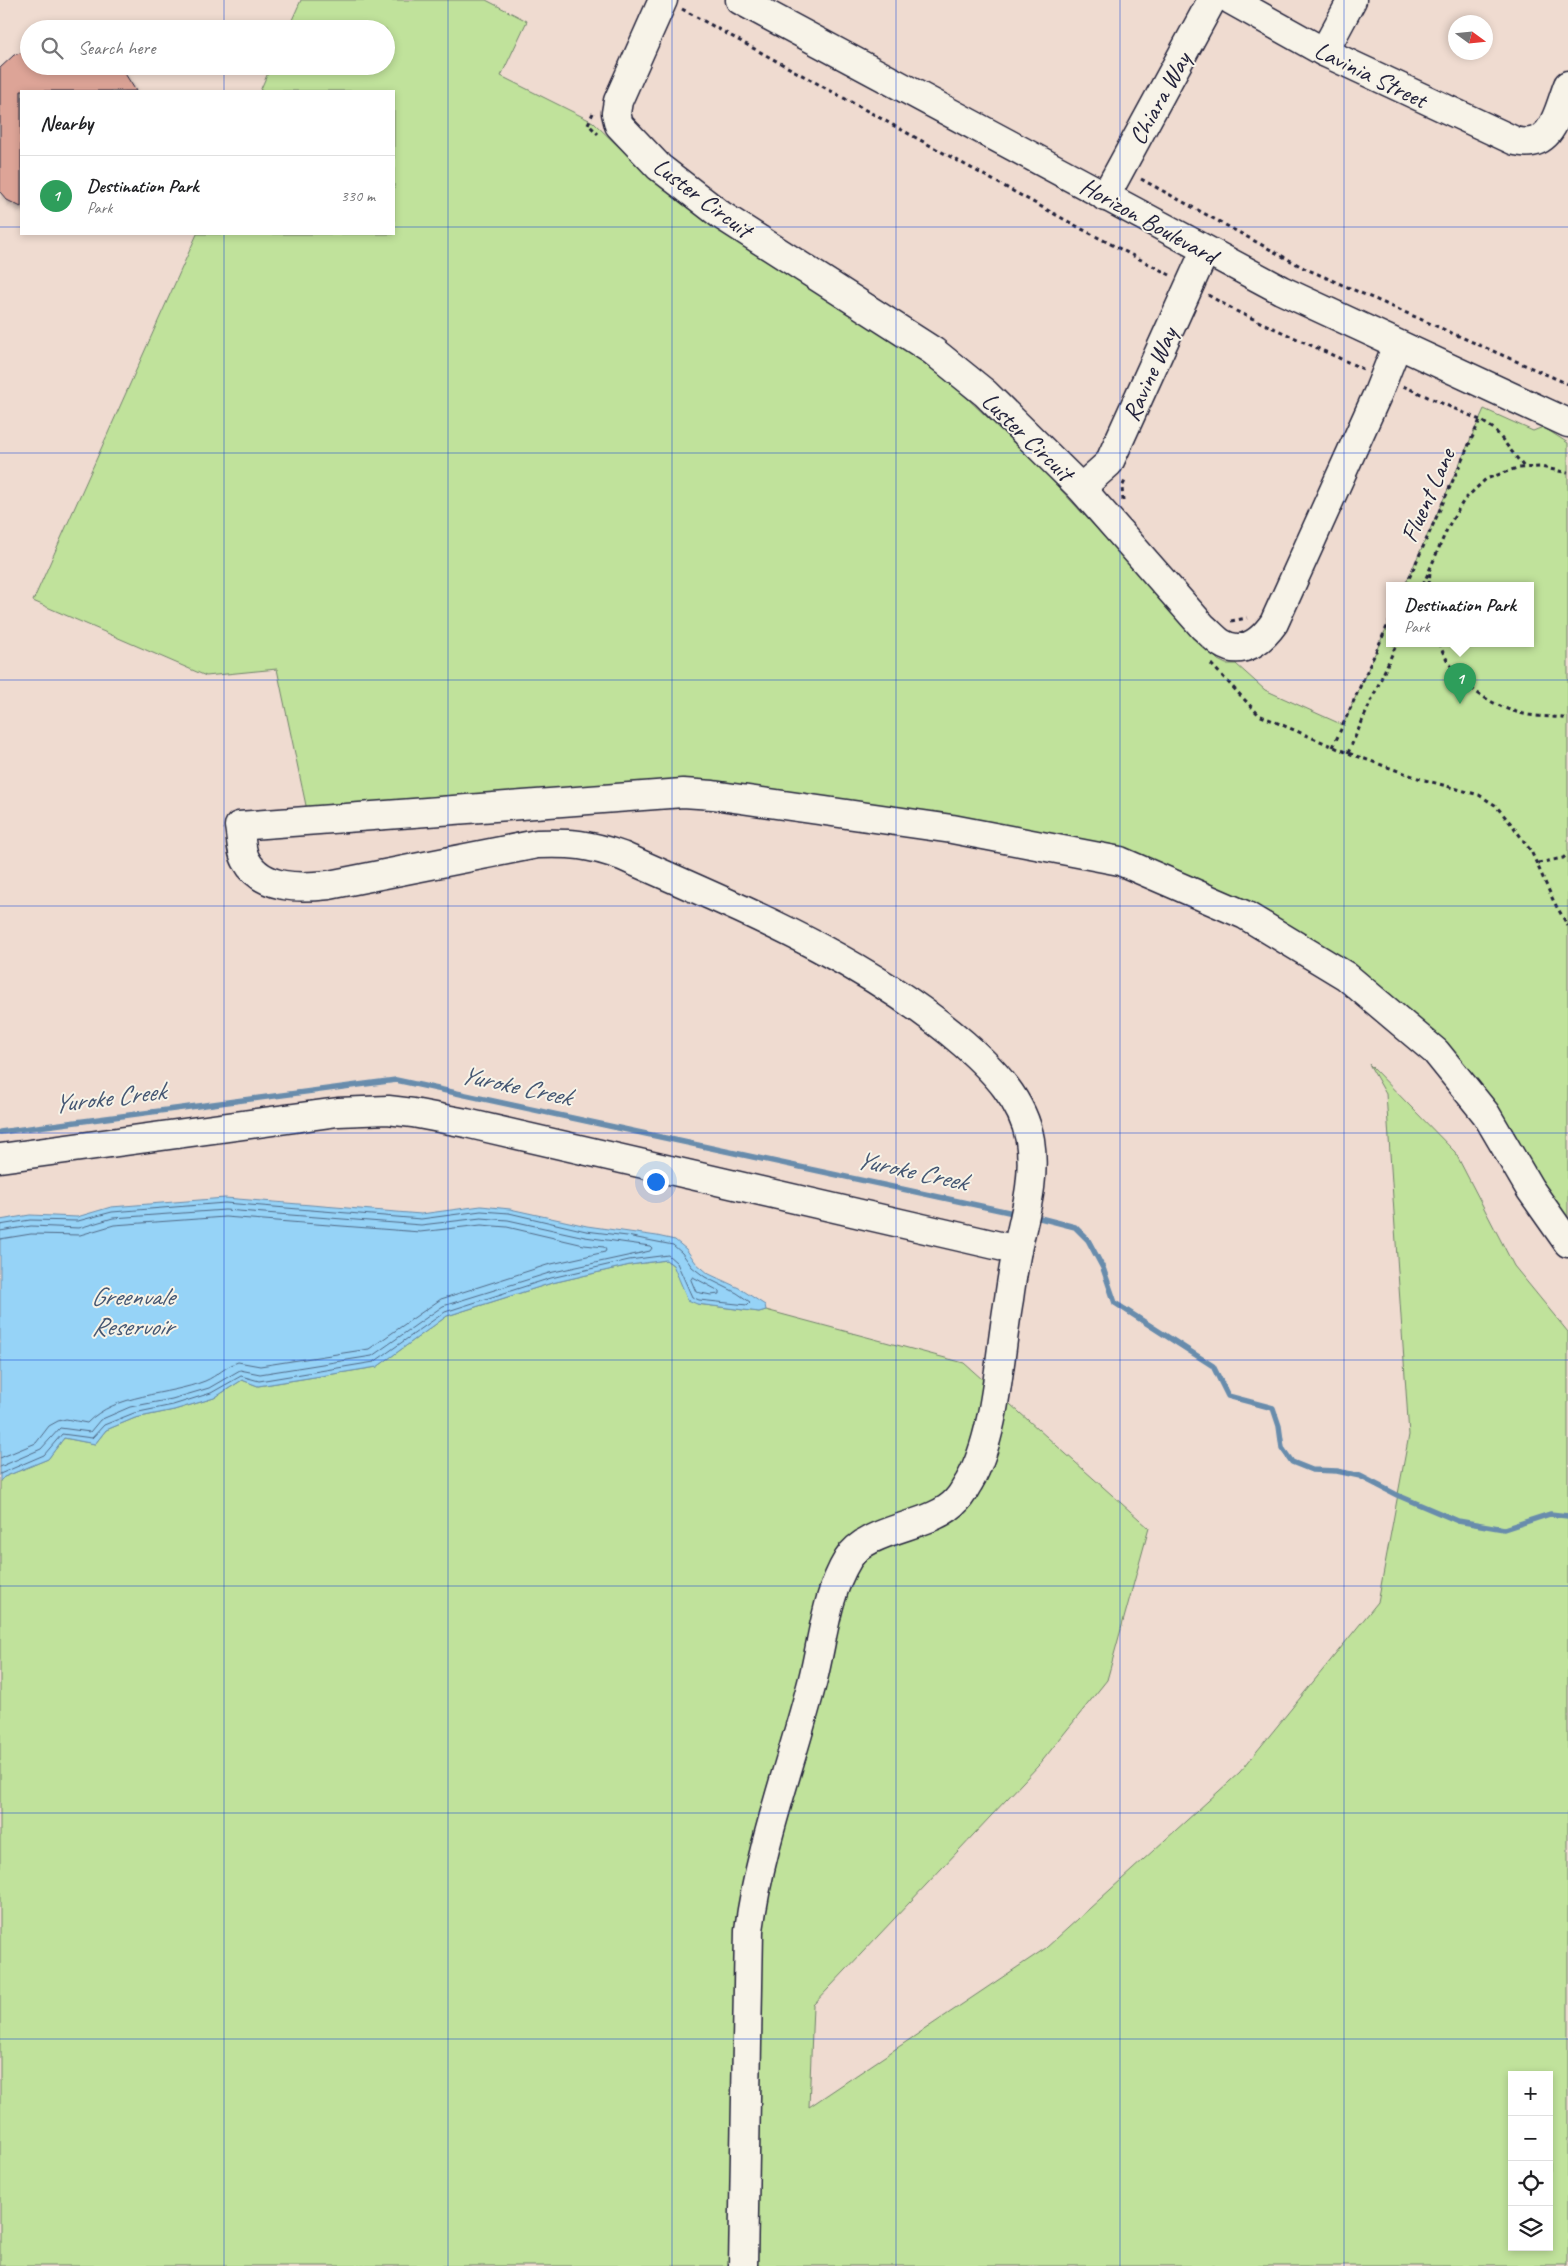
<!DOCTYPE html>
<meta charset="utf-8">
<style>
:root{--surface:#fff;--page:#f2f2f2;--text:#202124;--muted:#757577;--line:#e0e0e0;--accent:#2563eb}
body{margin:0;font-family:Caveat,sans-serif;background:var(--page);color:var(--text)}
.controls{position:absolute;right:15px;bottom:15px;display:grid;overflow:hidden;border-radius:0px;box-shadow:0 2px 8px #0003}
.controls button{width:45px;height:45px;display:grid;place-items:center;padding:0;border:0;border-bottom:1px solid var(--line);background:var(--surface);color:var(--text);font:25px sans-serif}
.compass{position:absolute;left:1448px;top:15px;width:45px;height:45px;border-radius:50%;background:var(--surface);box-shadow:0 2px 8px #0003;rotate:105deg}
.you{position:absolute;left:655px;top:1181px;width:18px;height:18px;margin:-12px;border:4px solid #fff;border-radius:50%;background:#1a73e8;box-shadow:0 0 0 8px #1a73e833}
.badge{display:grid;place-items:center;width:32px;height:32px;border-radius:50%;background:var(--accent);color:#fff;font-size:16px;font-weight:700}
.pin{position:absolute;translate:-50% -41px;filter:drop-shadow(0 1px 2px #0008)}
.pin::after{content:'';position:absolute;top:26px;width:18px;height:15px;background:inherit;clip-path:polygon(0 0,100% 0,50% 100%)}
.popup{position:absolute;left:1386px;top:582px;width:148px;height:65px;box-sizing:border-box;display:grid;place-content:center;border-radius:0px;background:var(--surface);filter:drop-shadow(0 1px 4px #0005);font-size:16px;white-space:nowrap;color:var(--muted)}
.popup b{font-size:19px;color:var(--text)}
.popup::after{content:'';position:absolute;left:50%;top:100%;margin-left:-10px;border:10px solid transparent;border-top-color:var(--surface)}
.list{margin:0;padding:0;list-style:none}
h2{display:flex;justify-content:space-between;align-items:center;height:65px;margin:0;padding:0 20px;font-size:21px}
h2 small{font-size:16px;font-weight:400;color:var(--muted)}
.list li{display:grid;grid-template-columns:32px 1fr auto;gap:15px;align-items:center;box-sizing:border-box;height:80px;padding:0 20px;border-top:1px solid var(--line)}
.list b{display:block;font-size:19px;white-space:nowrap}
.list p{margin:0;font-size:16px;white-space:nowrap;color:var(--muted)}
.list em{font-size:16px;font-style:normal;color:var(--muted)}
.icon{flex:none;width:28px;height:28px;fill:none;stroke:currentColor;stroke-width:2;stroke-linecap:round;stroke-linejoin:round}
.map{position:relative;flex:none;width:1568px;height:2266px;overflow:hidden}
.search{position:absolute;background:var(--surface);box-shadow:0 2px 8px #0003;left:20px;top:20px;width:375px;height:55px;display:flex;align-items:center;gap:12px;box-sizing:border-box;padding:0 18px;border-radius:28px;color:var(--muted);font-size:19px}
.panel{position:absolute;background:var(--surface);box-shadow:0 2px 8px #0003;left:20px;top:90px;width:375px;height:145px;border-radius:0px}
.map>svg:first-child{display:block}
</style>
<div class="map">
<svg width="1568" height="2266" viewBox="0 0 1568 2266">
<defs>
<filter id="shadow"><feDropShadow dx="3" dy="5.5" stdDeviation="2.5" flood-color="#0004"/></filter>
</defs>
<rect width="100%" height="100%" fill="#efdbd0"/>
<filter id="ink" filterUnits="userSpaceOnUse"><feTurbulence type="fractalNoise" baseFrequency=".02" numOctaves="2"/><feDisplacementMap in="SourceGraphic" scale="10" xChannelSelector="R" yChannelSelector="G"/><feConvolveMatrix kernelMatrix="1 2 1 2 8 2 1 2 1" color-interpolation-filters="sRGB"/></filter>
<g filter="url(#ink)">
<!-- green -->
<g fill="#c0e29b" stroke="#71826b" fill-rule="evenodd">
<path d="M301 0H486L527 21 501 76 593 122 652 179 694 213 776 261 873 325 952 384 1037 464 1218 660 1226 664H1236L1265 690 1343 725 1390 620V643H1530V585H1405L1484 409 1533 431 1543 427 1568 443V1232L1439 1046 1125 856 694 785 308 815 277 669 206 676 33 601 197 234H394V91H260L271 66H386V29H288Z"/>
<path d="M1369 1064 1455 1152 1514 1266 1568 1332V2266H0V1481L4 1477 48 1459 64 1438 95 1444 106 1430 135 1418 174 1410 214 1398 242 1380 258 1386 377 1367 447 1316 552 1283 630 1265 666 1260 673 1265 697 1304 759 1312 766 1310 964 1363 1149 1528 1107 1680 1039 1765 813 2005 809 2107 1046 1948 1240 1772 1378 1602 1409 1435 1386 1094ZM1512 2075H1549V2247H1512Z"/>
</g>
<!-- water -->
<path fill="#96d3f7" stroke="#688cac" d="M225 1198 421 1214 481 1206 510 1209 587 1226 657 1236 675 1240 686 1249 696 1263 709 1274 739 1288 765 1305 766 1310 759 1312 697 1304 688 1300 673 1265 666 1260 630 1265 552 1283 447 1316 377 1367 258 1386 242 1380 214 1398 174 1410 135 1418 106 1430 95 1444 64 1438 48 1459 4 1477 0 1481V1220L30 1215 77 1217 111 1207Z"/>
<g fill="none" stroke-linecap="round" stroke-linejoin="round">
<!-- shore -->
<g stroke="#506986" stroke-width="1">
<path d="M0 1225 30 1220 78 1221 112 1212 225 1203 421 1219 481 1211 509 1213 586 1231 627 1236 673 1245 682 1253 692 1267 705 1277 737 1293 750 1302 747 1305 699 1300 692 1297 677 1263 668 1255 629 1260 551 1278 445 1312 374 1362 259 1381 241 1376 211 1393 173 1405 134 1413 104 1425 92 1438 62 1434 44 1455 0 1474"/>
<path d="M0 1231 31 1226 79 1228 113 1218 225 1210 421 1225 481 1218 508 1220 585 1237 650 1246 652 1248 650 1251 549 1273 443 1306 372 1356 260 1374 240 1370 209 1388 172 1399 130 1407 100 1420 90 1432 60 1428 41 1449 0 1467"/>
<path d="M0 1239 31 1234 80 1235 114 1225 225 1217 420 1232 481 1225 507 1227 584 1245 604 1247 606 1250 605 1252 547 1265 441 1299 369 1349 260 1366 238 1362C226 1366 217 1376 205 1381 167 1396 116 1393 87 1423L66 1419 58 1421 49 1426 36 1443 0 1458"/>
<path d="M693 1277 719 1291V1294L711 1295 696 1292 691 1280Z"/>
</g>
<!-- stream -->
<g stroke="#688cac" stroke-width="5.5">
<path d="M0 1132 396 1080 1018 1214"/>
<path d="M1036 1217 1075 1227 1088 1240 1103 1268 1115 1303 1213 1366 1228 1396 1273 1408 1279 1426 1282 1448 1292 1462 1312 1470 1337 1471 1360 1476 1397 1495 1458 1521 1504 1529 1550 1514 1568 1516"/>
</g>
</g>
<!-- building -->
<path fill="#dda497" stroke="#22223b" filter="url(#shadow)" d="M29 50V66H117L124 72 136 91H21V207L7 200 0 192V68L14 55Z"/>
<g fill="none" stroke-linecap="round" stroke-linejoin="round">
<defs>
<g id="minor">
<path d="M663 0 618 101 616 113 619 125 659 167 721 215 933 351 985 393 1081 488 1203 627C1209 632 1215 639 1221 643 1242 657 1262 640 1274 623L1378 393 1397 345"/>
<path d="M740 0 1281 290 1568 423"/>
<path d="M1231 0 1324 52 1515 141C1553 150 1557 113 1568 85"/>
<path d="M1324 52 1352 0"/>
<path d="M1105 197 1212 0"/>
<path d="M1081 488 1109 463 1205 251"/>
<path d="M0 1158 338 1112 388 1110 413 1113 466 1123 1017 1250"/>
<path d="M743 2266 749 1930C760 1845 792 1762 813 1679 823 1639 826 1595 848 1559 868 1526 933 1528 957 1500 962 1495 965 1488 969 1482 997 1434 999 1354 1009 1299 1011 1283 1014 1266 1017 1250 1025 1213 1036 1179 1030 1140 1023 1100 993 1070 964 1044 864 958 741 909 622 856 588 844 573 843 537 844L329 885C301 888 262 890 246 860 241 852 241 836 239 826L683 793 713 795 952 829 1120 861 1245 915 1346 976 1436 1052 1486 1114 1530 1189 1568 1243"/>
</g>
</defs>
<!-- minor casing -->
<use href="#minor" stroke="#22223b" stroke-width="31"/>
<!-- path -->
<g stroke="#22223b" stroke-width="3" stroke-dasharray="4 4" stroke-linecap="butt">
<path d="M682 9 1080 228 1170 275"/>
<path d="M593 113 588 124 598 134"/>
<path d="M1141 179 1304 268 1568 384"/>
<path d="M1208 295 1236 311 1363 369"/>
<path d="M1403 386 1480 420 1494 429 1524 467"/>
<path d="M1123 501 1122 487 1125 481"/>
<path d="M1406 585 1480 420"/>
<path d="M1423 585 1448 527 1464 500 1486 479 1517 468 1541 467 1568 473"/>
<path d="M1429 585 1430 571"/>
<path d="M1231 621 1247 618"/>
<path d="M1439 643C1453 681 1490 708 1529 715 1542 717 1555 716 1568 719"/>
<path d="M1211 664 1259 715 1348 753 1421 779 1479 795 1495 805 1513 826 1531 851 1554 902 1568 926"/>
<path d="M1333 747 1390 620"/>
<path d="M1348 753 1397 643"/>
<path d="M1538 863 1563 858 1568 854"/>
</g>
<!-- minor -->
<use href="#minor" stroke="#f7f3e8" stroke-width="28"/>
</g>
</g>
<!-- grid -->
<path fill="none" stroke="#1d4ed8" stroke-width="1" stroke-opacity="0.55" d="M224 0V29M448 0V2266M672 0V2266M896 0V2266M1120 0V2266M1344 0V2266M224 66V91M0 227H21M394 227H1568M224 234V2266M0 453H1568M0 680H1568M0 906H1568M0 1133H1568M0 1360H1568M0 1586H1568M0 1813H1568M0 2039H1568"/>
<g text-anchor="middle" stroke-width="4" stroke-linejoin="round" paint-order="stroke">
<!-- street labels -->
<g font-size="25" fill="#22223b" stroke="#f7f3e8">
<text transform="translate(1371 74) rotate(26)" y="9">Lavinia Street</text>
<text transform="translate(1159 98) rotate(-61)" y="9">Chiara Way</text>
<text transform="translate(703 197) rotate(37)" y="9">Luster Circuit</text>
<text transform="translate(1149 220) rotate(29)" y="9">Horizon Boulevard</text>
<text transform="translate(1149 374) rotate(-66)" y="9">Ravine Way</text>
<text transform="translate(1028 436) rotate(44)" y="9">Luster Circuit</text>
<text transform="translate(1427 495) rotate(-66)" y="9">Fluent Lane</text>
</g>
<!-- water labels -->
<g font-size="26" font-style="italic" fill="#455773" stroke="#f7f3e8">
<text transform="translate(516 1085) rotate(12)" y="9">Yuroke Creek</text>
<text transform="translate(109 1097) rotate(-7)" y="9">Yuroke Creek</text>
<text transform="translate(912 1170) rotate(12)" y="9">Yuroke Creek</text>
<text x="132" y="1305">Greenvale<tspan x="132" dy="30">Reservoir</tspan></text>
</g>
</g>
</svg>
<div class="controls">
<button>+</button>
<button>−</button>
<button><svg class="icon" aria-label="locate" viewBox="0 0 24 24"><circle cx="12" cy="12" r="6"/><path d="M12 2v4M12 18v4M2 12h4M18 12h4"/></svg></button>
<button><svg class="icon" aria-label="layers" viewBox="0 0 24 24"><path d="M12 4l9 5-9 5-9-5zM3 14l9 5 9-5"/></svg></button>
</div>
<svg class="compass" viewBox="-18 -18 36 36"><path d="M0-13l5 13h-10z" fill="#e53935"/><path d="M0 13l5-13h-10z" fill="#757577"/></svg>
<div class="you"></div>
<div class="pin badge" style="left:1460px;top:704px;background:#2e9e5b">1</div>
<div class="popup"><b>Destination Park</b>Park</div>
<div class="search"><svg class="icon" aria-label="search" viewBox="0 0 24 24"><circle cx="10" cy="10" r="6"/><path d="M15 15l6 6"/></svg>Search here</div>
<section class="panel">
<h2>Nearby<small></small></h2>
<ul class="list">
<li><span class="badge" style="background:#2e9e5b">1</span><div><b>Destination Park</b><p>Park</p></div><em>330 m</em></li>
</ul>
</section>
</div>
